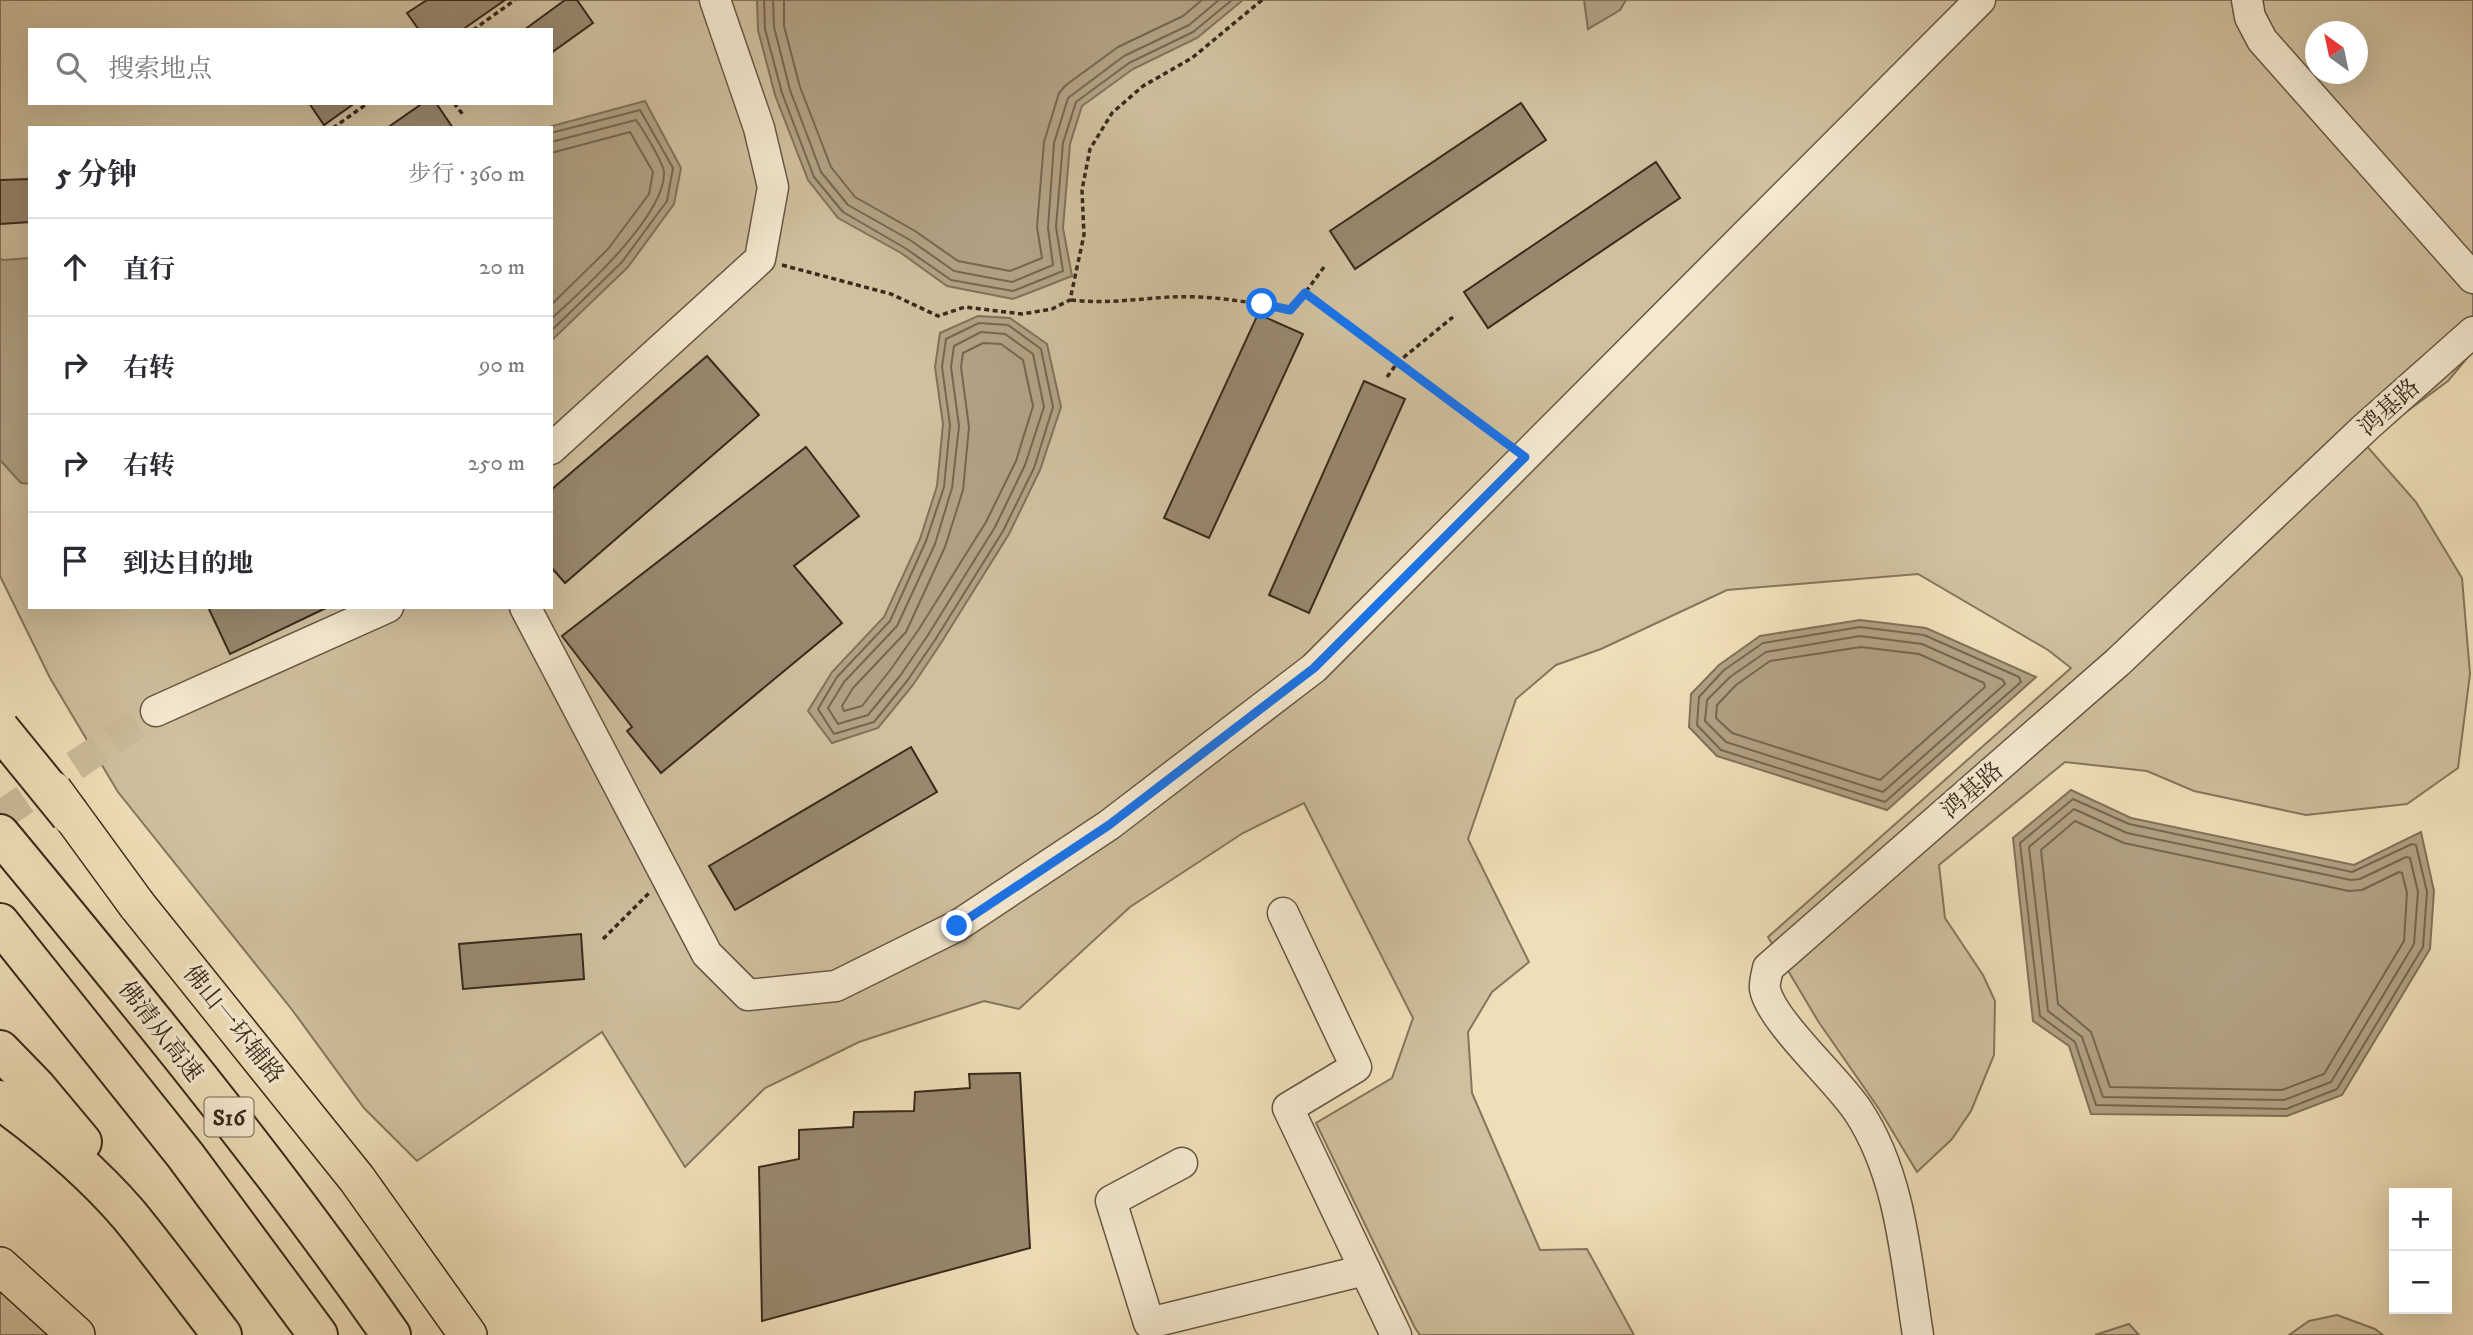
<!DOCTYPE html>
<html lang="zh">
<meta charset="utf-8">
<style>
:root{--surface:#fff;--page:#f7f7f7;--text:#2b2b33;--muted:#7c7c81;--line:#e1e1e2}
body{margin:0;font-family:"IM FELL DW Pica","Noto Serif SC",serif;background:var(--page);color:var(--text)}
.controls{position:absolute;right:21px;bottom:21px;display:grid;overflow:hidden;border-radius:0px;box-shadow:0 7px 28px #0002}
.controls button{width:63px;height:63px;display:grid;place-items:center;padding:0;border:0;border-bottom:2px solid var(--line);background:var(--surface);color:var(--text);font:35px sans-serif}
.compass{position:absolute;left:2305px;top:21px;width:63px;height:63px;border-radius:50%;background:var(--surface);box-shadow:0 7px 28px #0002;rotate:327deg}
.stop{position:absolute;width:21px;height:21px;margin:-16px;border:5px solid #1a73e8;border-radius:50%;background:#fff}
.stop.end{background:#1a73e8;border-color:#fff;box-shadow:0 2px 7px #0008}
.list{margin:0;padding:0;list-style:none}
h2{display:flex;justify-content:space-between;align-items:center;height:91px;margin:0;padding:0 28px;font-size:30px}
h2 small{font-size:23px;font-weight:400;color:var(--muted)}
.list li{display:grid;grid-template-columns:46px 1fr auto;gap:21px;align-items:center;box-sizing:border-box;height:98px;padding:0 28px;border-top:2px solid var(--line)}
.list b{display:block;font-size:26px;white-space:nowrap}
.list em{font-size:23px;font-style:normal;color:var(--muted)}
.icon{flex:none;width:38px;height:38px;fill:none;stroke:currentColor;stroke-width:2;stroke-linecap:round;stroke-linejoin:round}
.map{position:relative;flex:none;width:2473px;height:1335px;overflow:hidden}
.search{position:absolute;background:var(--surface);box-shadow:0 7px 28px #0002;left:28px;top:28px;width:525px;height:77px;display:flex;align-items:center;gap:18px;box-sizing:border-box;padding:0 24px;border-radius:0px;color:var(--muted);font-size:26px}
.panel{position:absolute;background:var(--surface);box-shadow:0 7px 28px #0002;left:28px;top:126px;width:525px;height:483px;border-radius:0px}
.map>svg:first-child{display:block}
</style>
<div class="map">
<svg width="2473" height="1335" viewBox="0 0 2473 1335">
<rect width="100%" height="100%" fill="#efdfb8"/>
<filter id="stains"><feTurbulence type="fractalNoise" baseFrequency=".00286" numOctaves="4"/><feColorMatrix values="0 0 0 0 .2 0 0 0 0 .09 0 0 0 0 .02 0 0 0 .5 -.17"/></filter>
<radialGradient id="worn" r=".72"><stop offset=".6" stop-color="#630" stop-opacity="0"/><stop offset="1" stop-color="#630" stop-opacity=".3"/></radialGradient>
<!-- green -->
<g fill="#d0c09e" stroke="#85755e" stroke-width="2" fill-rule="evenodd">
<path d="M0 0H2473V351L2448 381 2364 443 2416 502 2462 578 2470 674 2458 768 2407 804 2306 815 2194 791 2147 771 2065 762 1939 865 1945 918 1983 975 1995 1001 1994 1055 1971 1111 1952 1139 1917 1172 1879 1109 1818 1021 1768 937 2071 668 2048 650 1918 574 1727 590 1601 649 1556 665 1516 699 1468 839 1529 962 1492 992 1468 1032 1472 1093 1540 1250 1587 1249 1634 1335H1420L1415 1328 1316 1123 1392 1078 1413 1018 1304 803 1243 833 1130 907 1019 1009 984 1001 859 1042 765 1088 685 1167 602 1032 417 1161 364 1108 293 1011 118 792 50 678 0 576ZM30 30H551V103H30ZM2316 32H2358V74H2316ZM30 128H551V607H30Z"/>
<path d="M0 1283 57 1335H0Z"/>
<path d="M2337 1315 2375 1329 2383 1335H2289L2309 1321Z"/>
<path d="M2129 1324 2139 1335H2095Z"/>
</g>
<!-- water -->
<g fill="#b1a183" stroke="#81715a" stroke-width="2">
<path d="M757 0H1243L1197 38 1133 69 1082 106 1070 144 1063 228 1072 276 1013 299 947 286 901 253 838 218 808 180 775 95 758 30Z"/>
<path d="M1584 0H1626L1620 10 1588 29Z"/>
<path d="M645 101 681 168 674 204 628 267 551 341V128H545Z"/>
<path d="M0 258 3 260 30 258V484L21 483 0 460Z"/>
<path d="M978 316 1010 318 1047 344 1061 407 1040 470 1009 534 941 643 913 685 878 728 832 743 808 711 832 672 884 617 920 539 937 486 943 424 935 367 940 333Z"/>
<path d="M1860 620 1926 628 2036 677 1887 810 1717 756 1689 727 1691 694 1719 665 1760 636Z"/>
<path d="M2071 790 2131 818 2354 865 2421 832 2434 891 2430 949 2342 1095 2287 1116 2091 1114 2069 1046 2033 1021 2013 838Z"/>
</g>
<g fill="none" stroke-linecap="round" stroke-linejoin="round">
<!-- shore -->
<g stroke="#766650" stroke-width="2">
<path d="M764 0 765 29 782 93 814 177 843 212 905 248 951 280 1013 291 1063 271 1056 227 1063 143 1076 102 1129 63 1193 32 1232 0"/>
<path d="M773 0 774 27 790 90 821 172 848 205 910 240 954 271 1012 282 1053 265 1048 228 1054 143 1068 98 1124 56 1189 25 1219 0"/>
<path d="M784 0V26L800 87 831 167 855 197 915 231 958 261 1010 271 1042 258 1037 227 1044 142 1059 93 1066 85 1118 47 1183 16 1202 0"/>
<path d="M551 133 640 110 673 168 667 201 622 262 551 331"/>
<path d="M551 142 636 120C642 128 663 162 664 172 666 215 582 291 551 319"/>
<path d="M551 153 630 132 653 172 649 194 608 249 551 305"/>
<path d="M979 323 1008 325 1041 349 1053 407 1034 468 1003 531 935 640 907 681 874 722 834 734 818 709 837 677 890 621 926 541 944 487 950 425 942 367 946 339Z"/>
<path d="M981 332 1005 334 1033 354 1044 407 1025 465 995 527 928 635 900 676 868 715 838 724 828 708 844 682 897 626 935 544 952 488 959 426 951 367 954 346Z"/>
<path d="M983 343 1001 344 1023 360 1033 406 1016 461 986 522 919 629 891 669 862 706 844 711 842 706 853 688 906 632 945 547 963 490 969 427 961 367 963 353Z"/>
<path d="M1860 627 1924 635 2019 677 2021 682 1885 802 1721 750 1697 725 1699 697 1724 670 1763 643Z"/>
<path d="M1860 636 1922 644 2003 680 2005 684 1883 792 1726 742 1705 721 1707 700 1730 677 1766 652Z"/>
<path d="M1861 647 1919 654 1984 683 1985 687 1880 780 1732 733 1716 718 1717 705 1736 685 1770 661Z"/>
<path d="M2073 799 2129 824 2352 872 2412 844 2416 845 2427 892 2423 947 2337 1089 2286 1109 2096 1105 2075 1042 2040 1016 2020 843Z"/>
<path d="M2074 809 2127 833 2351 880 2360 879 2406 857 2410 858 2418 892 2414 944 2331 1082 2284 1100 2103 1097 2082 1037 2048 1011 2029 847Z"/>
<path d="M2075 821 2124 843 2349 891 2362 890 2399 872 2402 873 2407 893 2404 941 2324 1074 2282 1090 2110 1087 2091 1032 2058 1004 2041 850Z"/>
</g>
</g>
<!-- building -->
<g fill="#98886e" stroke="#3a2a1d" stroke-width="2">
<path d="M427 0H505L462 30H419L407 13Z"/>
<path d="M565 0H577L593 23 551 53V30H524Z"/>
<path d="M309 103H355L324 125Z"/>
<path d="M423 103H436L453 128H387Z"/>
<path d="M1521 103 1546 140 1355 269 1330 231Z"/>
<path d="M1656 162 1680 198 1488 328 1464 292Z"/>
<path d="M30 179V222L0 224V180Z"/>
<path d="M1258 314 1303 334 1209 538 1164 518Z"/>
<path d="M707 356 759 415 565 583 551 567V490Z"/>
<path d="M1364 381 1405 399 1309 613 1269 595Z"/>
<path d="M806 447 859 516 794 566 842 623 661 773 627 731 632 727 562 636Z"/>
<path d="M208 607H328L230 654Z"/>
<path d="M911 747 937 792 735 910 709 866Z"/>
<path d="M581 934 584 979 463 989 459 944Z"/>
<path d="M1020 1073 1030 1248 762 1321 759 1167 799 1159V1130L853 1127 854 1112 914 1111 915 1092 970 1088 969 1074Z"/>
</g>
<g fill="none" stroke-linecap="round" stroke-linejoin="round">
<!-- minor-tunnel -->
<path stroke="#cbbb99" stroke-width="30" stroke-dasharray="30 15" stroke-linecap="butt" d="M0 816 156 711"/>
<defs>
<g id="minor">
<path d="M2247 0 2250 17 2262 40 2473 278"/>
<path d="M551 449 760 259 773 187 759 128 715 0"/>
<path d="M525 607 707 954 748 995 836 986 957 926 1109 825 1314 668 1980 0"/>
<path d="M156 711 388 607"/>
<path d="M1283 913 1356 1067 1288 1108 1396 1335"/>
<path d="M1182 1163 1111 1201 1149 1323 1365 1270"/>
<path d="M1918 1335C1906 1260 1901 1176 1858 1111 1838 1080 1771 1021 1765 989 1764 983 1767 974 1768 968L2118 662 2366 427 2473 332"/>
</g>
<g id="major">
<path d="M137 905 357 1179 468 1335"/>
<path d="M0 1266 76 1335"/>
</g>
<g id="highway">
<path d="M0 834C135 997 270 1161 391 1335"/>
<path d="M0 923 185 1155 318 1335"/>
<path d="M0 1050 36 1087 82 1142"/>
<path d="M0 1100C47 1134 91 1171 129 1215 161 1254 191 1295 222 1335"/>
</g>
</defs>
<!-- minor casing -->
<use href="#minor" stroke="#675744" stroke-width="33"/>
<!-- major casing -->
<use href="#major" stroke="#3a2a1d" stroke-width="40"/>
<!-- highway casing -->
<use href="#highway" stroke="#3a2a1d" stroke-width="42"/>
<!-- path -->
<g stroke="#3a2a1d" stroke-width="3.5" stroke-dasharray="5 3.5" stroke-linecap="butt">
<path d="M473 30 515 0"/>
<path d="M454 103 464 116"/>
<path d="M333 128 368 103"/>
<path d="M782 265 891 294 938 316 965 307 1022 314 1052 309 1070 300 1084 235 1082 190 1090 149 1112 113 1143 86 1192 58 1262 0"/>
<path d="M1324 267 1305 293 1506 443"/>
<path d="M1071 300C1105 304 1137 299 1170 297 1210 295 1251 302 1290 310L1305 293"/>
<path d="M1387 377 1398 362 1453 317"/>
<path d="M603 939 649 893"/>
</g>
<!-- minor -->
<use href="#minor" stroke="#f5ead1" stroke-width="30"/>
<!-- major -->
<use href="#major" stroke="#efdfb8" stroke-width="37"/>
<!-- highway -->
<use href="#highway" stroke="#efdfb8" stroke-width="38"/>
<defs>
<path id="major-bridge" d="M53 790 137 905"/>
<path id="highway-bridge" d="M0 729 70 815"/>
</defs>
<!-- major-bridge casing -->
<use href="#major-bridge" stroke="#3a2a1d" stroke-width="40" stroke-linecap="butt"/>
<!-- highway-bridge casing -->
<use href="#highway-bridge" stroke="#3a2a1d" stroke-width="42" stroke-linecap="butt"/>
<!-- major-bridge -->
<use href="#major-bridge" stroke="#efdfb8" stroke-width="37"/>
<!-- highway-bridge -->
<use href="#highway-bridge" stroke="#efdfb8" stroke-width="38"/>
</g>
<g fill="none" stroke-linecap="round" stroke-linejoin="round">
<!-- route -->
<path stroke="#1a73e8" stroke-width="9" d="M957 926 1109 825 1314 668 1525 457 1305 293 1290 310 1262 304"/>
</g>
<g text-anchor="middle" stroke-width="7" stroke-linejoin="round" paint-order="stroke">
<!-- shield labels -->
<rect fill="#f5ead1" stroke="#726453" stroke-width="2" x="204.5" y="1097.5" width="49" height="39" rx="5"/>
<g font-size="23" font-weight="bold" fill="#3a2a1d">
<text x="229" y="1125">S16</text>
</g>
<!-- street labels -->
<g font-size="24" fill="#3a2a1d" stroke="#f5ead1">
<text transform="translate(2389 407) rotate(-42)" y="8">鸿基路</text>
<text transform="translate(1972 790) rotate(-41)" y="8">鸿基路</text>
<text transform="translate(234 1024) rotate(51)" y="8">佛山一环辅路</text>
<text transform="translate(161 1031) rotate(52)" y="8">佛清从高速</text>
</g>
</g>
<rect width="100%" height="100%" filter="url(#stains)"/>
<rect width="100%" height="100%" fill="url(#worn)"/>
</svg>
<div class="controls">
<button>+</button>
<button>−</button>
</div>
<svg class="compass" viewBox="-18 -18 36 36"><path d="M0-13l5 13h-10z" fill="#e53935"/><path d="M0 13l5-13h-10z" fill="#7c7c81"/></svg>
<div class="stop" style="left:1262px;top:304px"></div>
<div class="stop end" style="left:957px;top:926px"></div>
<div class="search"><svg class="icon" aria-label="search" viewBox="0 0 24 24"><circle cx="10" cy="10" r="6"/><path d="M15 15l6 6"/></svg>搜索地点</div>
<section class="panel">
<h2>5 分钟<small>步行 · 360 m</small></h2>
<ul class="list">
<li><svg class="icon" aria-label="ahead" viewBox="0 0 24 24"><path d="M12 20V5M6 11l6-6 6 6"/></svg><div><b>直行</b></div><em>20 m</em></li>
<li><svg class="icon" aria-label="right" viewBox="0 0 24 24"><path d="M7 20v-9h11M14 6l5 5-5 5"/></svg><div><b>右转</b></div><em>90 m</em></li>
<li><svg class="icon" aria-label="right" viewBox="0 0 24 24"><path d="M7 20v-9h11M14 6l5 5-5 5"/></svg><div><b>右转</b></div><em>250 m</em></li>
<li><svg class="icon" aria-label="arrive" viewBox="0 0 24 24"><path d="M6 21V4h12l-3 4 3 4H6"/></svg><div><b>到达目的地</b></div></li>
</ul>
</section>
</div>
